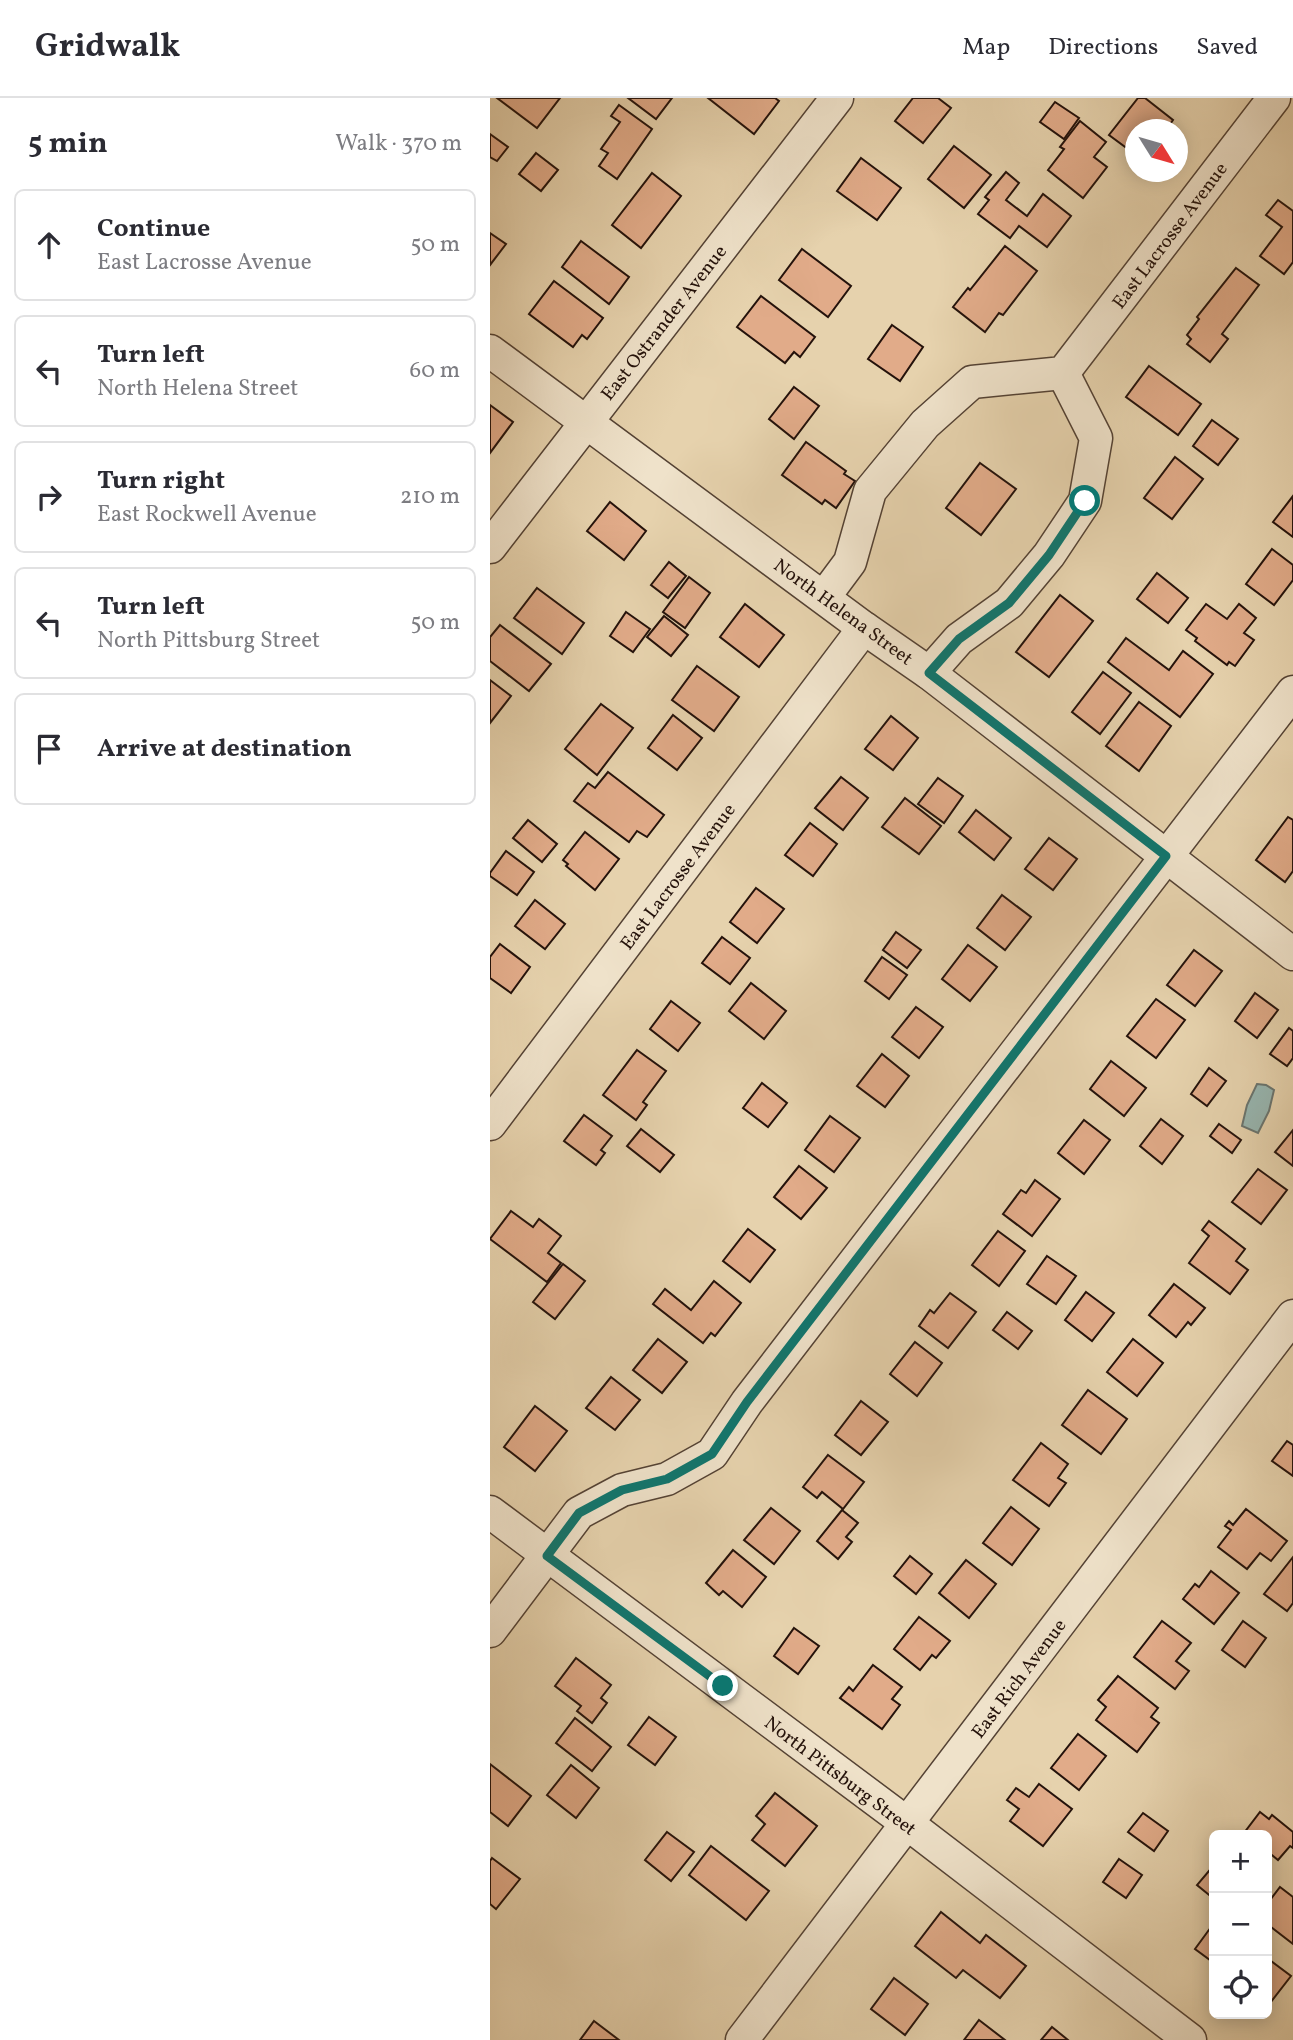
<!DOCTYPE html>
<meta charset="utf-8">
<style>
:root{--surface:#fff;--page:#f7f7f7;--text:#2b2b33;--muted:#7c7c81;--line:#e1e1e2}
body{margin:0;font-family:Vollkorn,serif;background:var(--page);color:var(--text)}
.controls{position:absolute;right:21px;bottom:21px;display:grid;overflow:hidden;border-radius:10px;box-shadow:0 4px 18px #0003}
.controls button{width:63px;height:63px;display:grid;place-items:center;padding:0;border:0;border-bottom:2px solid var(--line);background:var(--surface);color:var(--text);font:35px sans-serif}
.compass{position:absolute;left:635px;top:21px;width:63px;height:63px;border-radius:50%;background:var(--surface);box-shadow:0 4px 18px #0003;rotate:127deg}
.stop{position:absolute;width:21px;height:21px;margin:-16px;border:5px solid #0f766e;border-radius:50%;background:#fff}
.stop.end{background:#0f766e;border-color:#fff;box-shadow:0 2px 7px #0008}
.list{margin:0;padding:0;list-style:none}
h2{display:flex;justify-content:space-between;align-items:center;height:91px;margin:0;padding:0 28px;font-size:30px}
h2 small{font-size:23px;font-weight:400;color:var(--muted)}
.list li{display:grid;grid-template-columns:46px 1fr auto;gap:21px;align-items:center;box-sizing:border-box;height:112px;margin:0 14px 14px;padding:0 14px;border:2px solid var(--line);border-radius:10px}
.list b{display:block;font-size:26px;white-space:nowrap}
.list p{margin:0;font-size:23px;white-space:nowrap;color:var(--muted)}
.list em{font-size:23px;font-style:normal;color:var(--muted)}
.icon{flex:none;width:38px;height:38px;fill:none;stroke:currentColor;stroke-width:2;stroke-linecap:round;stroke-linejoin:round}
.map{position:relative;flex:none;width:803px;height:1942px;overflow:hidden}
header{display:flex;align-items:center;gap:42px;box-sizing:border-box;height:98px;padding:0 35px;background:var(--surface);border-bottom:2px solid var(--line)}
header strong{font-size:33px}
nav{display:flex;gap:38px;margin-inline-start:auto;font-size:24px}
main{display:flex}
aside{flex:1;background:var(--surface)}
.map>svg:first-child{display:block}
</style>
<header>
<strong>Gridwalk</strong>
<nav><a>Map</a><a>Directions</a><a>Saved</a></nav>
</header>
<main>
<aside>
<h2>5 min<small>Walk · 370 m</small></h2>
<ul class="list">
<li><svg class="icon" aria-label="ahead" viewBox="0 0 24 24"><path d="M12 20V5M6 11l6-6 6 6"/></svg><div><b>Continue</b><p>East Lacrosse Avenue</p></div><em>50 m</em></li>
<li><svg class="icon" aria-label="left" viewBox="0 0 24 24"><path d="M17 20v-9H6M10 6l-5 5 5 5"/></svg><div><b>Turn left</b><p>North Helena Street</p></div><em>60 m</em></li>
<li><svg class="icon" aria-label="right" viewBox="0 0 24 24"><path d="M7 20v-9h11M14 6l5 5-5 5"/></svg><div><b>Turn right</b><p>East Rockwell Avenue</p></div><em>210 m</em></li>
<li><svg class="icon" aria-label="left" viewBox="0 0 24 24"><path d="M17 20v-9H6M10 6l-5 5 5 5"/></svg><div><b>Turn left</b><p>North Pittsburg Street</p></div><em>50 m</em></li>
<li><svg class="icon" aria-label="arrive" viewBox="0 0 24 24"><path d="M6 21V4h12l-3 4 3 4H6"/></svg><div><b>Arrive at destination</b></div></li>
</ul>
</aside>
<div class="map">
<svg width="803" height="1942" viewBox="0 0 803 1942">
<rect width="100%" height="100%" fill="#e6d2ad"/>
<filter id="stains"><feTurbulence type="fractalNoise" baseFrequency=".00286" numOctaves="4"/><feColorMatrix values="0 0 0 0 .2 0 0 0 0 .09 0 0 0 0 .02 0 0 0 .5 -.17"/></filter>
<radialGradient id="worn" r=".72"><stop offset=".6" stop-color="#630" stop-opacity="0"/><stop offset="1" stop-color="#630" stop-opacity=".3"/></radialGradient>
<!-- water -->
<path fill="#97b6b1" stroke="#69746f" stroke-width="2" d="M767 986 776 987 784 992 779 1013 768 1035 752 1028 757 1007Z"/>
<!-- building -->
<g fill="#e1ab89" stroke="#24120b" stroke-width="2">
<path d="M7 0H70L47 30Z"/>
<path d="M138 0H182L166 21Z"/>
<path d="M218 0H285L289 3 264 36Z"/>
<path d="M423 0H448L461 10 433 45 405 23Z"/>
<path d="M648 0H655L683 22 676 32H646V57L619 37Z"/>
<path d="M565 4 589 20 574 41 550 24Z"/>
<path d="M129 7 162 31 127 81 109 68 118 55 111 51 130 24 121 18Z"/>
<path d="M590 23 616 44 604 59 617 69 593 100 558 72 574 51 570 49Z"/>
<path d="M0 36 18 49 7 63 0 59Z"/>
<path d="M464 48 501 77 474 110 438 81Z"/>
<path d="M46 55 68 72 51 93 29 76Z"/>
<path d="M371 60 411 90 387 122 347 93Z"/>
<path d="M516 74 529 85 516 102 537 118 553 96 581 118 557 149 529 128 520 140 488 116 499 102 495 99Z"/>
<path d="M162 75 191 98 151 150 122 127Z"/>
<path d="M788 102 803 113V164L794 176 770 158 792 129 776 117Z"/>
<path d="M0 135 16 146 0 167Z"/>
<path d="M91 143 139 179 119 206 72 169Z"/>
<path d="M515 148 547 173 513 217 509 215 495 234 463 209 478 190 480 192Z"/>
<path d="M312 151 361 188 338 219 289 182Z"/>
<path d="M746 170 769 187 732 236 738 241 720 264 697 246 701 241 697 237 709 221 707 219Z"/>
<path d="M64 183 113 220 97 241 92 237 83 249 39 216Z"/>
<path d="M271 198 325 239 310 259 304 254 295 265 247 229Z"/>
<path d="M402 227 433 249 410 283 378 261Z"/>
<path d="M659 268 711 306 688 337 636 299Z"/>
<path d="M304 289 329 308 304 341 279 321Z"/>
<path d="M0 307 23 324 0 355Z"/>
<path d="M722 322 748 341 728 367 703 348Z"/>
<path d="M316 344 356 373 354 376 365 383 346 410 335 402 332 406 292 377Z"/>
<path d="M685 359 713 381 682 421 654 400Z"/>
<path d="M490 365 526 391 491 437 456 410Z"/>
<path d="M803 398V439L783 424Z"/>
<path d="M120 404 156 433 134 462 97 433Z"/>
<path d="M782 451 803 467V482L784 507 756 486Z"/>
<path d="M179 464 196 478 178 500 161 487Z"/>
<path d="M667 475 698 500 678 525 647 501Z"/>
<path d="M199 479 220 495 195 530 173 514Z"/>
<path d="M47 490 94 525 72 556 24 520Z"/>
<path d="M570 497 603 523 559 579 526 554Z"/>
<path d="M255 506 294 537 269 569 230 539Z"/>
<path d="M716 506 737 521 749 506 766 520 754 535 764 542 745 568 739 564 737 567 705 543 707 540 696 532Z"/>
<path d="M136 514 160 531 143 554 120 538Z"/>
<path d="M174 518 198 537 181 558 157 539Z"/>
<path d="M10 527 61 566 39 593 0 563V539Z"/>
<path d="M636 540 679 572 693 553 723 576 690 619 618 564Z"/>
<path d="M207 568 249 599 224 633 182 602Z"/>
<path d="M613 574 641 595 610 636 582 614Z"/>
<path d="M0 582 21 598 0 625Z"/>
<path d="M649 604 681 628 649 673 616 648Z"/>
<path d="M111 606 143 630 107 677 75 651Z"/>
<path d="M183 617 212 640 187 672 158 650Z"/>
<path d="M401 618 428 640 403 672 375 651Z"/>
<path d="M118 674 174 717 157 739 147 733 139 744 84 703 98 685 105 690Z"/>
<path d="M351 679 378 700 353 732 325 710Z"/>
<path d="M448 680 473 698 454 725 428 706Z"/>
<path d="M415 700 451 728 429 756 392 729Z"/>
<path d="M486 712 521 740 504 762 469 734Z"/>
<path d="M798 719 803 722V773L795 784 766 762Z"/>
<path d="M38 722 67 746 52 764 23 740Z"/>
<path d="M320 725 347 746 323 778 295 757Z"/>
<path d="M95 734 129 761 105 792 76 768 78 766 73 762Z"/>
<path d="M559 740 587 761 563 792 535 771Z"/>
<path d="M16 753 44 774 27 797 0 778V775Z"/>
<path d="M266 790 294 811 267 845 240 824Z"/>
<path d="M512 797 541 819 515 852 487 830Z"/>
<path d="M45 802 75 826 55 851 25 828Z"/>
<path d="M406 834 431 852 417 870 393 852Z"/>
<path d="M232 839 260 860 240 886 212 865Z"/>
<path d="M10 846 40 869 21 895 0 880V859Z"/>
<path d="M478 847 507 869 480 903 452 881Z"/>
<path d="M704 852 732 873 705 908 677 887Z"/>
<path d="M392 859 417 877 399 901 375 883Z"/>
<path d="M261 885 296 913 274 941 239 913Z"/>
<path d="M765 895 788 912 767 940 745 923Z"/>
<path d="M666 901 695 922 666 960 637 938Z"/>
<path d="M181 903 210 925 188 953 160 931Z"/>
<path d="M426 909 453 929 429 960 402 939Z"/>
<path d="M799 930 803 933V960L797 968 780 956Z"/>
<path d="M147 952 176 973 153 1004 157 1007 146 1022 113 997Z"/>
<path d="M392 956 419 978 395 1009 367 988Z"/>
<path d="M621 963 656 990 634 1018 600 991Z"/>
<path d="M719 970 736 983 717 1008 701 996Z"/>
<path d="M272 985 297 1005 278 1029 253 1010Z"/>
<path d="M94 1017 122 1038 111 1052 115 1055 106 1067 74 1043Z"/>
<path d="M340 1018 370 1040 344 1074 315 1052Z"/>
<path d="M671 1021 693 1038 672 1066 650 1048Z"/>
<path d="M594 1022 620 1042 594 1076 568 1055Z"/>
<path d="M729 1026 751 1042 742 1055 720 1038Z"/>
<path d="M151 1031 184 1057 170 1074 137 1048Z"/>
<path d="M803 1032V1068L785 1054Z"/>
<path d="M309 1068 337 1090 311 1121 284 1099Z"/>
<path d="M768 1071 797 1092 771 1126 742 1104Z"/>
<path d="M545 1082 570 1101 542 1138 513 1116 531 1092 536 1095Z"/>
<path d="M21 1113 43 1129 49 1121 71 1138 58 1155 71 1165 57 1184 0 1141Z"/>
<path d="M719 1123 755 1151 746 1163 758 1172 740 1196 699 1165 719 1138 712 1132Z"/>
<path d="M258 1131 285 1152 260 1184 233 1163Z"/>
<path d="M508 1133 535 1153 509 1188 482 1167Z"/>
<path d="M557 1158 586 1178 566 1206 537 1186Z"/>
<path d="M73 1166 95 1183 65 1221 43 1204Z"/>
<path d="M224 1183 251 1205 225 1238 221 1235 213 1245 163 1206 175 1191 201 1212Z"/>
<path d="M684 1186 715 1210 701 1227 698 1224 686 1239 659 1217Z"/>
<path d="M596 1194 624 1215 602 1243 575 1222Z"/>
<path d="M460 1195 486 1214 458 1250 429 1228 440 1212 444 1215Z"/>
<path d="M517 1214 542 1233 528 1251 503 1232Z"/>
<path d="M168 1241 197 1264 172 1295 143 1272Z"/>
<path d="M643 1241 673 1265 647 1298 617 1274Z"/>
<path d="M425 1244 452 1265 427 1298 400 1276Z"/>
<path d="M121 1279 150 1302 125 1332 96 1310Z"/>
<path d="M598 1292 637 1321 611 1356 572 1327Z"/>
<path d="M371 1303 398 1324 371 1357 345 1337Z"/>
<path d="M45 1308 77 1333 45 1373 14 1349Z"/>
<path d="M797 1343 803 1347V1378L782 1363Z"/>
<path d="M551 1345 578 1366 568 1380 576 1385 559 1408 523 1382Z"/>
<path d="M338 1357 374 1384 353 1411 332 1394 327 1400 313 1389Z"/>
<path d="M521 1409 549 1431 522 1467 493 1445Z"/>
<path d="M281 1410 310 1433 284 1466 254 1442Z"/>
<path d="M756 1411 797 1443 781 1463 770 1455 757 1471 728 1449 741 1432 735 1428 739 1423 743 1427Z"/>
<path d="M352 1412 368 1425 356 1439 362 1444 348 1461 327 1443Z"/>
<path d="M243 1452 276 1479 252 1509 233 1493 229 1497 216 1485Z"/>
<path d="M420 1458 442 1476 426 1496 404 1478Z"/>
<path d="M803 1459V1505L797 1513 774 1496Z"/>
<path d="M476 1462 506 1486 479 1520 449 1495Z"/>
<path d="M721 1473 749 1495 724 1526 693 1501 705 1486 709 1489Z"/>
<path d="M429 1519 460 1543 446 1560 442 1557 430 1572 404 1551Z"/>
<path d="M672 1523 701 1545 686 1563 699 1573 685 1591 644 1559Z"/>
<path d="M753 1523 776 1540 755 1569 732 1552Z"/>
<path d="M304 1530 329 1548 308 1576 284 1558Z"/>
<path d="M86 1560 121 1587 111 1600 117 1605 102 1625 87 1613 91 1608 65 1588Z"/>
<path d="M383 1567 412 1589 402 1601 410 1607 392 1631 350 1600 359 1589 363 1593Z"/>
<path d="M628 1578 668 1610 661 1619 669 1625 647 1654 606 1622 616 1609 608 1602Z"/>
<path d="M159 1619 186 1639 165 1667 138 1647Z"/>
<path d="M85 1620 121 1649 102 1673 66 1645Z"/>
<path d="M588 1636 616 1658 589 1692 561 1670Z"/>
<path d="M0 1666 41 1698 18 1728 0 1714Z"/>
<path d="M81 1667 109 1690 86 1720 57 1697Z"/>
<path d="M549 1686 582 1711 553 1748 520 1723 529 1711 517 1702 526 1690 539 1699Z"/>
<path d="M285 1695 327 1728 295 1768 262 1742 275 1726 266 1718Z"/>
<path d="M770 1714 779 1721 782 1717 803 1734V1750L800 1748 788 1762 777 1753V1737H757L754 1735Z"/>
<path d="M653 1715 678 1733 664 1753 638 1734Z"/>
<path d="M177 1734 204 1754 181 1783 155 1762Z"/>
<path d="M221 1748 279 1793 256 1822 199 1777Z"/>
<path d="M2 1760 30 1781 6 1811 0 1806V1763Z"/>
<path d="M629 1761 652 1777 636 1800 613 1784Z"/>
<path d="M724 1767V1801L707 1787Z"/>
<path d="M790 1789 803 1799V1846L777 1826V1806Z"/>
<path d="M451 1814 490 1845 496 1837 536 1868 510 1900 473 1872 466 1880 425 1848Z"/>
<path d="M724 1825V1865L705 1851Z"/>
<path d="M777 1860 801 1878 777 1909Z"/>
<path d="M404 1880 438 1906 415 1937 381 1911Z"/>
<path d="M489 1922 515 1942H474Z"/>
<path d="M104 1923 129 1942H90Z"/>
<path d="M562 1929 578 1942H551Z"/>
</g>
<g fill="none" stroke-linecap="round" stroke-linejoin="round">
<defs>
<g id="street">
<path d="M0 253 374 530 439 575 803 856"/>
<path d="M0 449 347 0"/>
<path d="M334 499 360 464 380 393 435 326 482 284 573 275 784 0"/>
<path d="M439 575 469 541 519 505 559 457 595 403 606 340 573 275"/>
<path d="M0 1026 374 530"/>
<path d="M0 1414 418 1726 700 1942"/>
<path d="M0 1533 89 1415 132 1392 177 1381 222 1356 257 1304 803 594"/>
<path d="M252 1942 803 1218"/>
</g>
</defs>
<!-- street casing -->
<use href="#street" stroke="#544234" stroke-width="35"/>
<!-- street -->
<use href="#street" stroke="#efe2ca" stroke-width="32"/>
</g>
<g fill="none" stroke-linecap="round" stroke-linejoin="round">
<!-- route -->
<path stroke="#0f766e" stroke-width="9" d="M233 1588 57 1458 89 1415 132 1392 177 1381 222 1356 257 1304 676 758 439 575 469 541 519 505 559 457 595 403"/>
</g>
<g text-anchor="middle" stroke-width="6" stroke-linejoin="round" paint-order="stroke">
<!-- street labels -->
<g font-size="19" fill="#24120b" stroke="#efe2ca">
<text transform="translate(679 137) rotate(-53)" y="7">East Lacrosse Avenue</text>
<text transform="translate(173 224) rotate(-52)" y="7">East Ostrander Avenue</text>
<text transform="translate(354 513) rotate(36)" y="7">North Helena Street</text>
<text transform="translate(187 778) rotate(-53)" y="7">East Lacrosse Avenue</text>
<text transform="translate(528 1580) rotate(-53)" y="7">East Rich Avenue</text>
<text transform="translate(351 1677) rotate(37)" y="7">North Pittsburg Street</text>
</g>
</g>
<rect width="100%" height="100%" filter="url(#stains)"/>
<rect width="100%" height="100%" fill="url(#worn)"/>
</svg>
<div class="controls">
<button>+</button>
<button>−</button>
<button><svg class="icon" aria-label="locate" viewBox="0 0 24 24"><circle cx="12" cy="12" r="6"/><path d="M12 2v4M12 18v4M2 12h4M18 12h4"/></svg></button>
</div>
<svg class="compass" viewBox="-18 -18 36 36"><path d="M0-13l5 13h-10z" fill="#e53935"/><path d="M0 13l5-13h-10z" fill="#7c7c81"/></svg>
<div class="stop" style="left:595px;top:403px"></div>
<div class="stop end" style="left:233px;top:1588px"></div>
</div>
</main>
